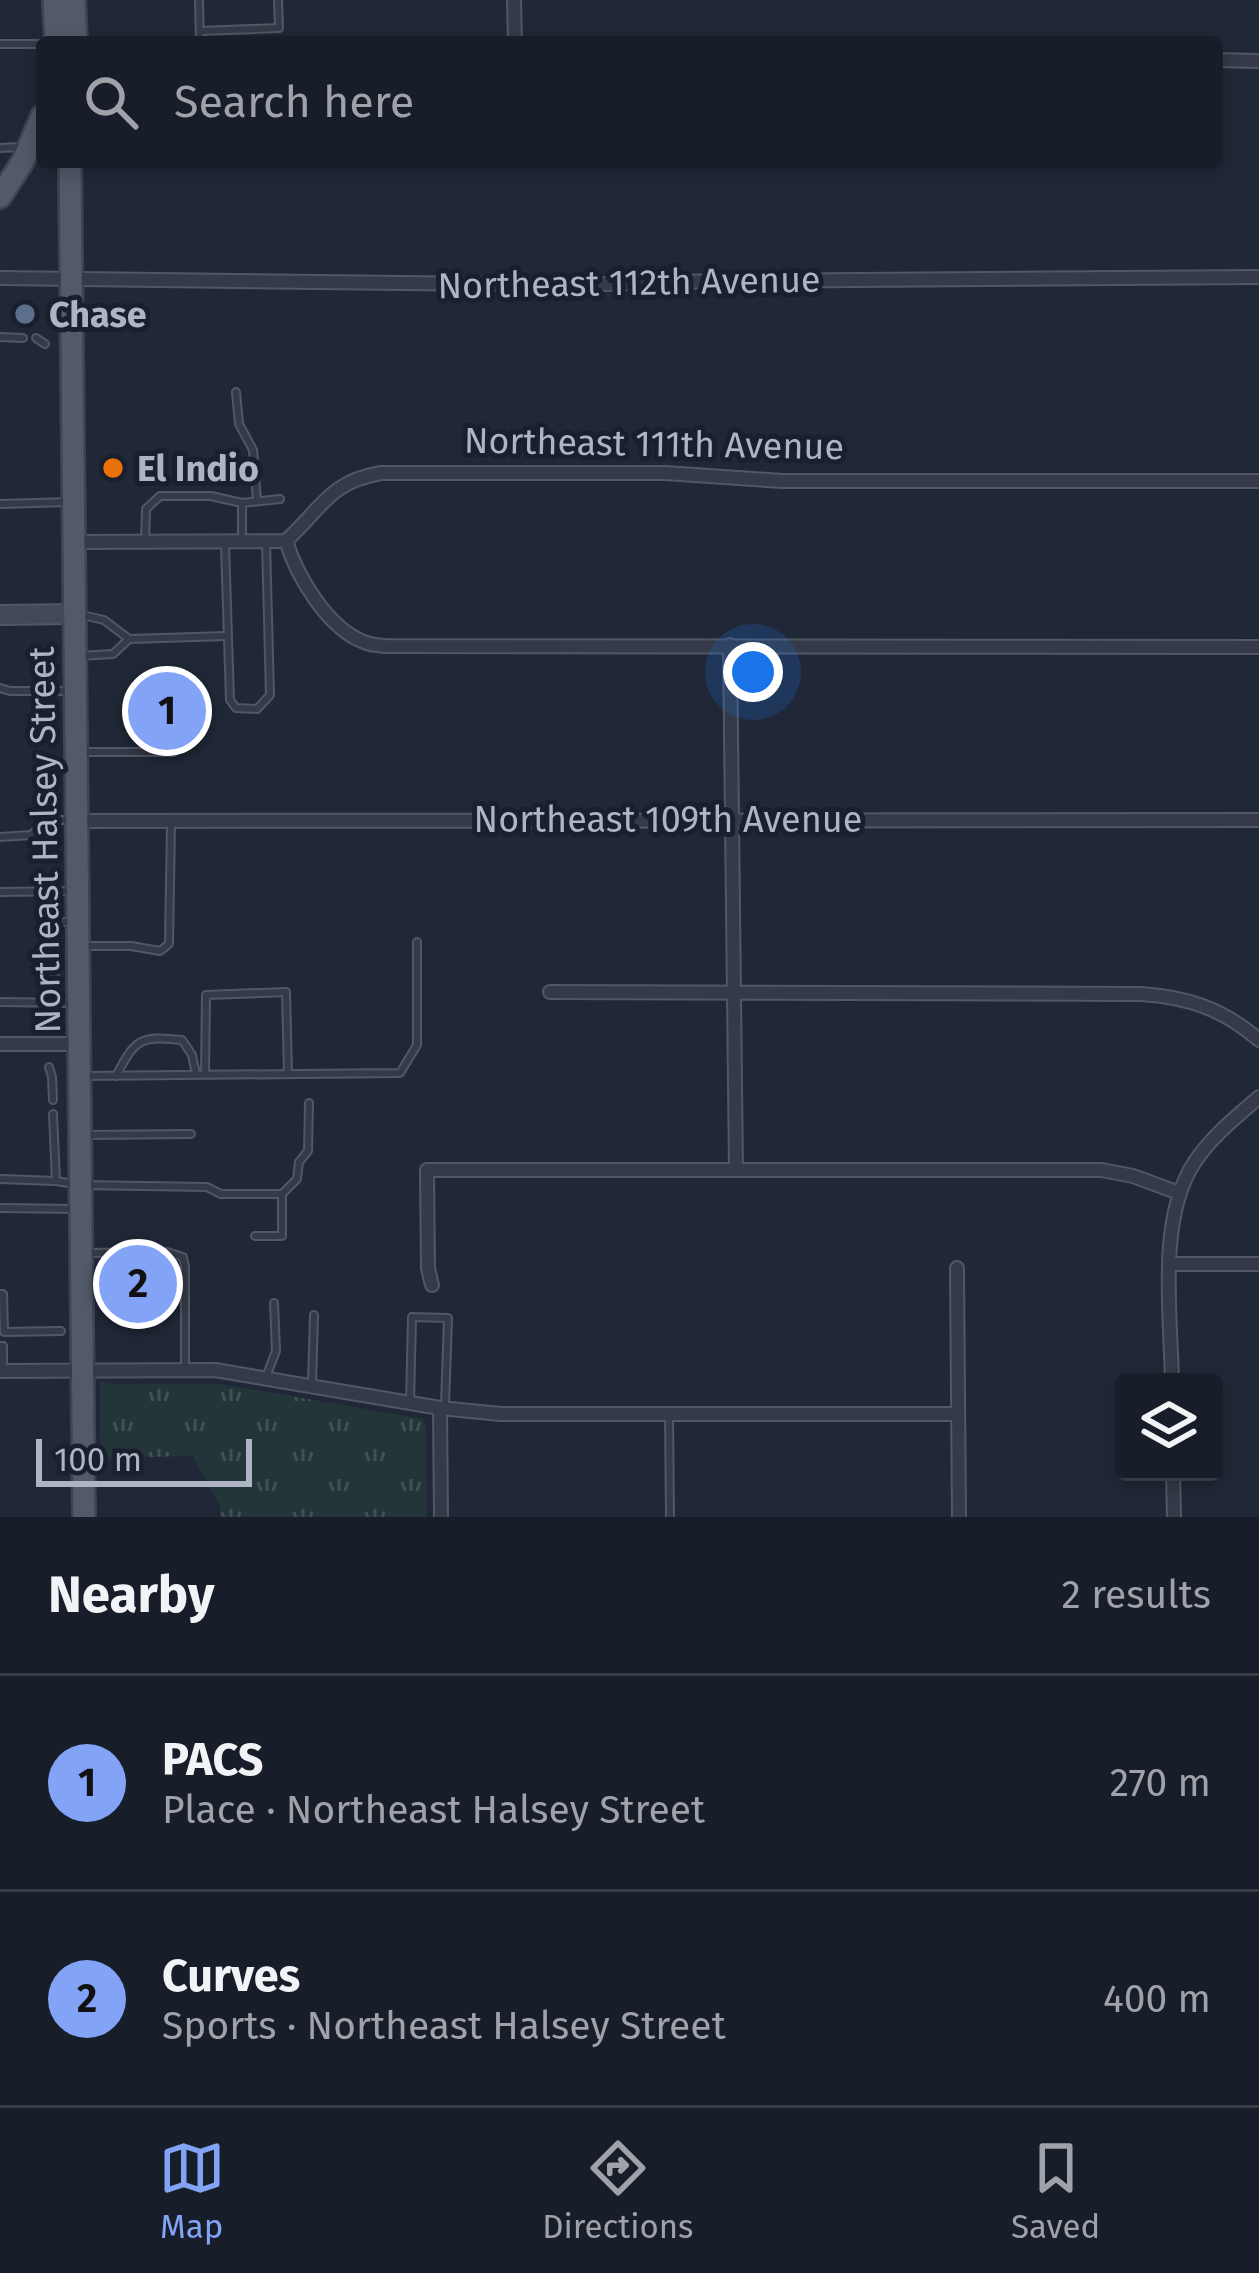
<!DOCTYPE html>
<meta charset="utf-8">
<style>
:root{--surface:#181e29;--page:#212731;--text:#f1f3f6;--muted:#9fa2a8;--line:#363c46;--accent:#82a3f6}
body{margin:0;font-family:"Fira Sans",sans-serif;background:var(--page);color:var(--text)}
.controls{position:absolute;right:36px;bottom:36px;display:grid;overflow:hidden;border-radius:12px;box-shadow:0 6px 18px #0003}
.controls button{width:108px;height:108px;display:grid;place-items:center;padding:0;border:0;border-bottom:3px solid var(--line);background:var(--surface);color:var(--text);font:60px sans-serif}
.scale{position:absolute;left:36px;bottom:30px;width:216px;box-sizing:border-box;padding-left:12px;border:6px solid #aeb4c4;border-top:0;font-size:33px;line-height:42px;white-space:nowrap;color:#aeb4c4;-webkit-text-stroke:9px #191f2c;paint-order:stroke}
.you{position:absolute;left:753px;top:672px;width:42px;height:42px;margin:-30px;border:9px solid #fff;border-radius:50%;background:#1a73e8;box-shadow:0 0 0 18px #1a73e833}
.badge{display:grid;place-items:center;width:78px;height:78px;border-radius:50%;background:var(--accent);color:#111;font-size:39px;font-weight:700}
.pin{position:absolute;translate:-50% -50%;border:6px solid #fff;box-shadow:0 3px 12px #0006}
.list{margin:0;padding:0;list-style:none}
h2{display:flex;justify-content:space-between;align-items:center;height:156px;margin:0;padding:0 48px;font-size:51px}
h2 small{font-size:39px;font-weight:400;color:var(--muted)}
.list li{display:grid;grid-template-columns:78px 1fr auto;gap:36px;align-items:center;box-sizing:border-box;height:216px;padding:0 48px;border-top:3px solid var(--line)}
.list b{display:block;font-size:45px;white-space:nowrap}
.list p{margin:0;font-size:39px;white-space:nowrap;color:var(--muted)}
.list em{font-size:39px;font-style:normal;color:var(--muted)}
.icon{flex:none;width:66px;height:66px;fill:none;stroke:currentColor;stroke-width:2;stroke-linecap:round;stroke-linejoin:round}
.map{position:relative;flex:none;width:1259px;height:1517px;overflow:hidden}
.search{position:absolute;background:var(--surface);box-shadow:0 6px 18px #0003;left:36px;right:36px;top:36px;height:132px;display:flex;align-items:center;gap:30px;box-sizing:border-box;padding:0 42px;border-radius:12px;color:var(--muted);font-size:45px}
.sheet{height:588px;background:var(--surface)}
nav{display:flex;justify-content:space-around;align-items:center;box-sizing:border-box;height:168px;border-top:3px solid var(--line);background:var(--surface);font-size:33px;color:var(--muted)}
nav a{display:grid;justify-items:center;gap:6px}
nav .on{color:var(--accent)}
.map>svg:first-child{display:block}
</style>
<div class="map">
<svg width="1259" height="1517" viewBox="0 0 1259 1517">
<defs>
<pattern id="park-tufts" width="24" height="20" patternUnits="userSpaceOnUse" patternTransform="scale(3)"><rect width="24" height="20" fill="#233539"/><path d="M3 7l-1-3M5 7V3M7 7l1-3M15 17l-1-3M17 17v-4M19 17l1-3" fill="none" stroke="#405054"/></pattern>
</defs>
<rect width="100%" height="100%" fill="#202837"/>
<!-- park -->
<path fill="url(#park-tufts)" d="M100 1381 113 1384H220L423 1419 426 1428 427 1517H220V1507L193 1456 110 1458 105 1464H100Z"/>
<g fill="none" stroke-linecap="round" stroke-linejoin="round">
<defs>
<g id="lane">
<path d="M199 0 200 42"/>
<path d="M200 31 279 28 278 0"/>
<path d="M0 44H42"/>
<path d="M0 148 20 147"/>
<path d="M0 337 23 338"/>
<path d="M36 338 45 344"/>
<path d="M236 392 239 424 253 450 257 501"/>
<path d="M0 504 69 502"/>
<path d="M145 541 146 509 160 496H211L242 503"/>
<path d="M242 541V503L280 499"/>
<path d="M225 545 230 700 236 708 257 709 270 695 266 542"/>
<path d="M78 614 104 620 129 639 226 636"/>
<path d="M79 656 113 654 129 639"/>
<path d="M0 688 10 691H72"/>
<path d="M80 752H174"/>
<path d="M0 837 31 835 48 820H73"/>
<path d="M0 892 74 891"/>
<path d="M84 946H131L160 951 169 944 171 824"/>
<path d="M0 1002 74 1003"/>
<path d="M55 1003 54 922H71"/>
<path d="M49 1067 52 1077 53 1100"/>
<path d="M205 1074 206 995 286 992 288 1074"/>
<path d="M83 1076 400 1073 417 1045V942"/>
<path d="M116 1076C135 1040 139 1035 182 1040L192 1055 196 1074"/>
<path d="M53 1114 56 1181"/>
<path d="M84 1135 191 1134"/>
<path d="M0 1179 56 1181 81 1185 207 1187 221 1194H282V1236H255"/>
<path d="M282 1194 297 1179 299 1162 308 1151 309 1103"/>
<path d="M0 1208 77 1209"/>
<path d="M85 1253 167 1252 183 1257 185 1266V1370"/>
<path d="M0 1294H3L4 1332 61 1331"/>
<path d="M0 1346H3V1370"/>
<path d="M266 1377 276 1351 274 1303"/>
<path d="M312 1385 314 1315"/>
<path d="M410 1403 412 1317 448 1318 445 1405"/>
<path d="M669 1415 670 1517"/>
</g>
<g id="street">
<path d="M514 0 515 42"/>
<path d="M1217 60 1259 61"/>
<path d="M0 278 565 285 718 281 1259 277"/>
<path d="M286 541C297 576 327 628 364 642 370 645 377 645 384 646L1259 647"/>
<path d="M73 542 286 541C323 507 329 482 381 473H665L782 481H1259"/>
<path d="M730 645 736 1170"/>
<path d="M77 821 1259 820"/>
<path d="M550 992 1141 994C1188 997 1223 1009 1259 1040"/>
<path d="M0 1044H79"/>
<path d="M1170 1264H1259"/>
<path d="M957 1268 959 1517"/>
<path d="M432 1285 428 1268 427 1170H1102L1133 1176 1179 1193"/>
<path d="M0 1371 215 1370 440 1408 501 1414H957"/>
<path d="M1172 1382C1171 1316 1157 1220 1194 1163 1211 1137 1236 1117 1259 1097"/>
<path d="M440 1408 441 1517"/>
<path d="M1173 1472 1174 1517"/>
</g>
<path id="secondary" d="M0 615 74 614"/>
<g id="primary">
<path d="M54 0 56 42"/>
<path d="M74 0 76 42"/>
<path d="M70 162 84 1517"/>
<path d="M0 197 23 161 42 116"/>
</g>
</defs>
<!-- lane casing -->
<use href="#lane" stroke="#515765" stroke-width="10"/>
<!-- street casing -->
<use href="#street" stroke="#515765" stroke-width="16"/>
<!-- secondary casing -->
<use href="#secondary" stroke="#515765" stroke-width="22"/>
<!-- primary casing -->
<use href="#primary" stroke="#3d4351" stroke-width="26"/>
<!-- lane -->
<use href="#lane" stroke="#343a47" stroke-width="6"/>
<!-- street -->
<use href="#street" stroke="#343a47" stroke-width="12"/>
<!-- secondary -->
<use href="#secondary" stroke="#42495a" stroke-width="18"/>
<!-- primary -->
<use href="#primary" stroke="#525968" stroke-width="21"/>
</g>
<!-- markers -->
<circle fill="#5c6f8a" stroke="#191f2c" stroke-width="4.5" cx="25" cy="314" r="12"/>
<circle fill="#e8710a" stroke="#191f2c" stroke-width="4.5" cx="113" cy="468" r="12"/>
<g text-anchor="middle" stroke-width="10" stroke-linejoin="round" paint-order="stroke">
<!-- street labels -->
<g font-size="36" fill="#aeb4c4" stroke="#191f2c">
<text transform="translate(629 282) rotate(-1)" y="13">Northeast 112th Avenue</text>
<text transform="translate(654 443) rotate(1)" y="13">Northeast 111th Avenue</text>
<text x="668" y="832">Northeast 109th Avenue</text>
<text transform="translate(44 840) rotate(-91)" y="13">Northeast Halsey Street</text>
</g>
<!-- poi labels -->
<g font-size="36" font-weight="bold" fill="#aeb4c4" stroke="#191f2c" text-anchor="start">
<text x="49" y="327">Chase</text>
<text x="137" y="481">El Indio</text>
</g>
</g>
</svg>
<div class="controls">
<button><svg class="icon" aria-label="layers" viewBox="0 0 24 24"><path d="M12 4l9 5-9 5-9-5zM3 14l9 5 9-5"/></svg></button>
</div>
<div class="scale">100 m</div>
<div class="you"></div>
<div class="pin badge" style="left:167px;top:711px">1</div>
<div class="pin badge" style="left:138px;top:1284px">2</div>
<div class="search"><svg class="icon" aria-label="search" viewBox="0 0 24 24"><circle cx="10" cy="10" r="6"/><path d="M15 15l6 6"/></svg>Search here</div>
</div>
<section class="sheet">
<h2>Nearby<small>2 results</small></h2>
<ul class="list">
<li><span class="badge">1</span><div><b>PACS</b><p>Place · Northeast Halsey Street</p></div><em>270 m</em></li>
<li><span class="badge">2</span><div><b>Curves</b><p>Sports · Northeast Halsey Street</p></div><em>400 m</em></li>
</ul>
</section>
<nav>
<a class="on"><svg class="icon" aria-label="map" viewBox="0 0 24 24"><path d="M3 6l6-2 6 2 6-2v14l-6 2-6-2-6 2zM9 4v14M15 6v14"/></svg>Map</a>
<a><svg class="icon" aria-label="directions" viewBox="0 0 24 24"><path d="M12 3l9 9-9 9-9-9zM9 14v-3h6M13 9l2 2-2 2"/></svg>Directions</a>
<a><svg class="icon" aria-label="saved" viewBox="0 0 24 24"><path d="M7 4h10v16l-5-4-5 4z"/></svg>Saved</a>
</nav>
